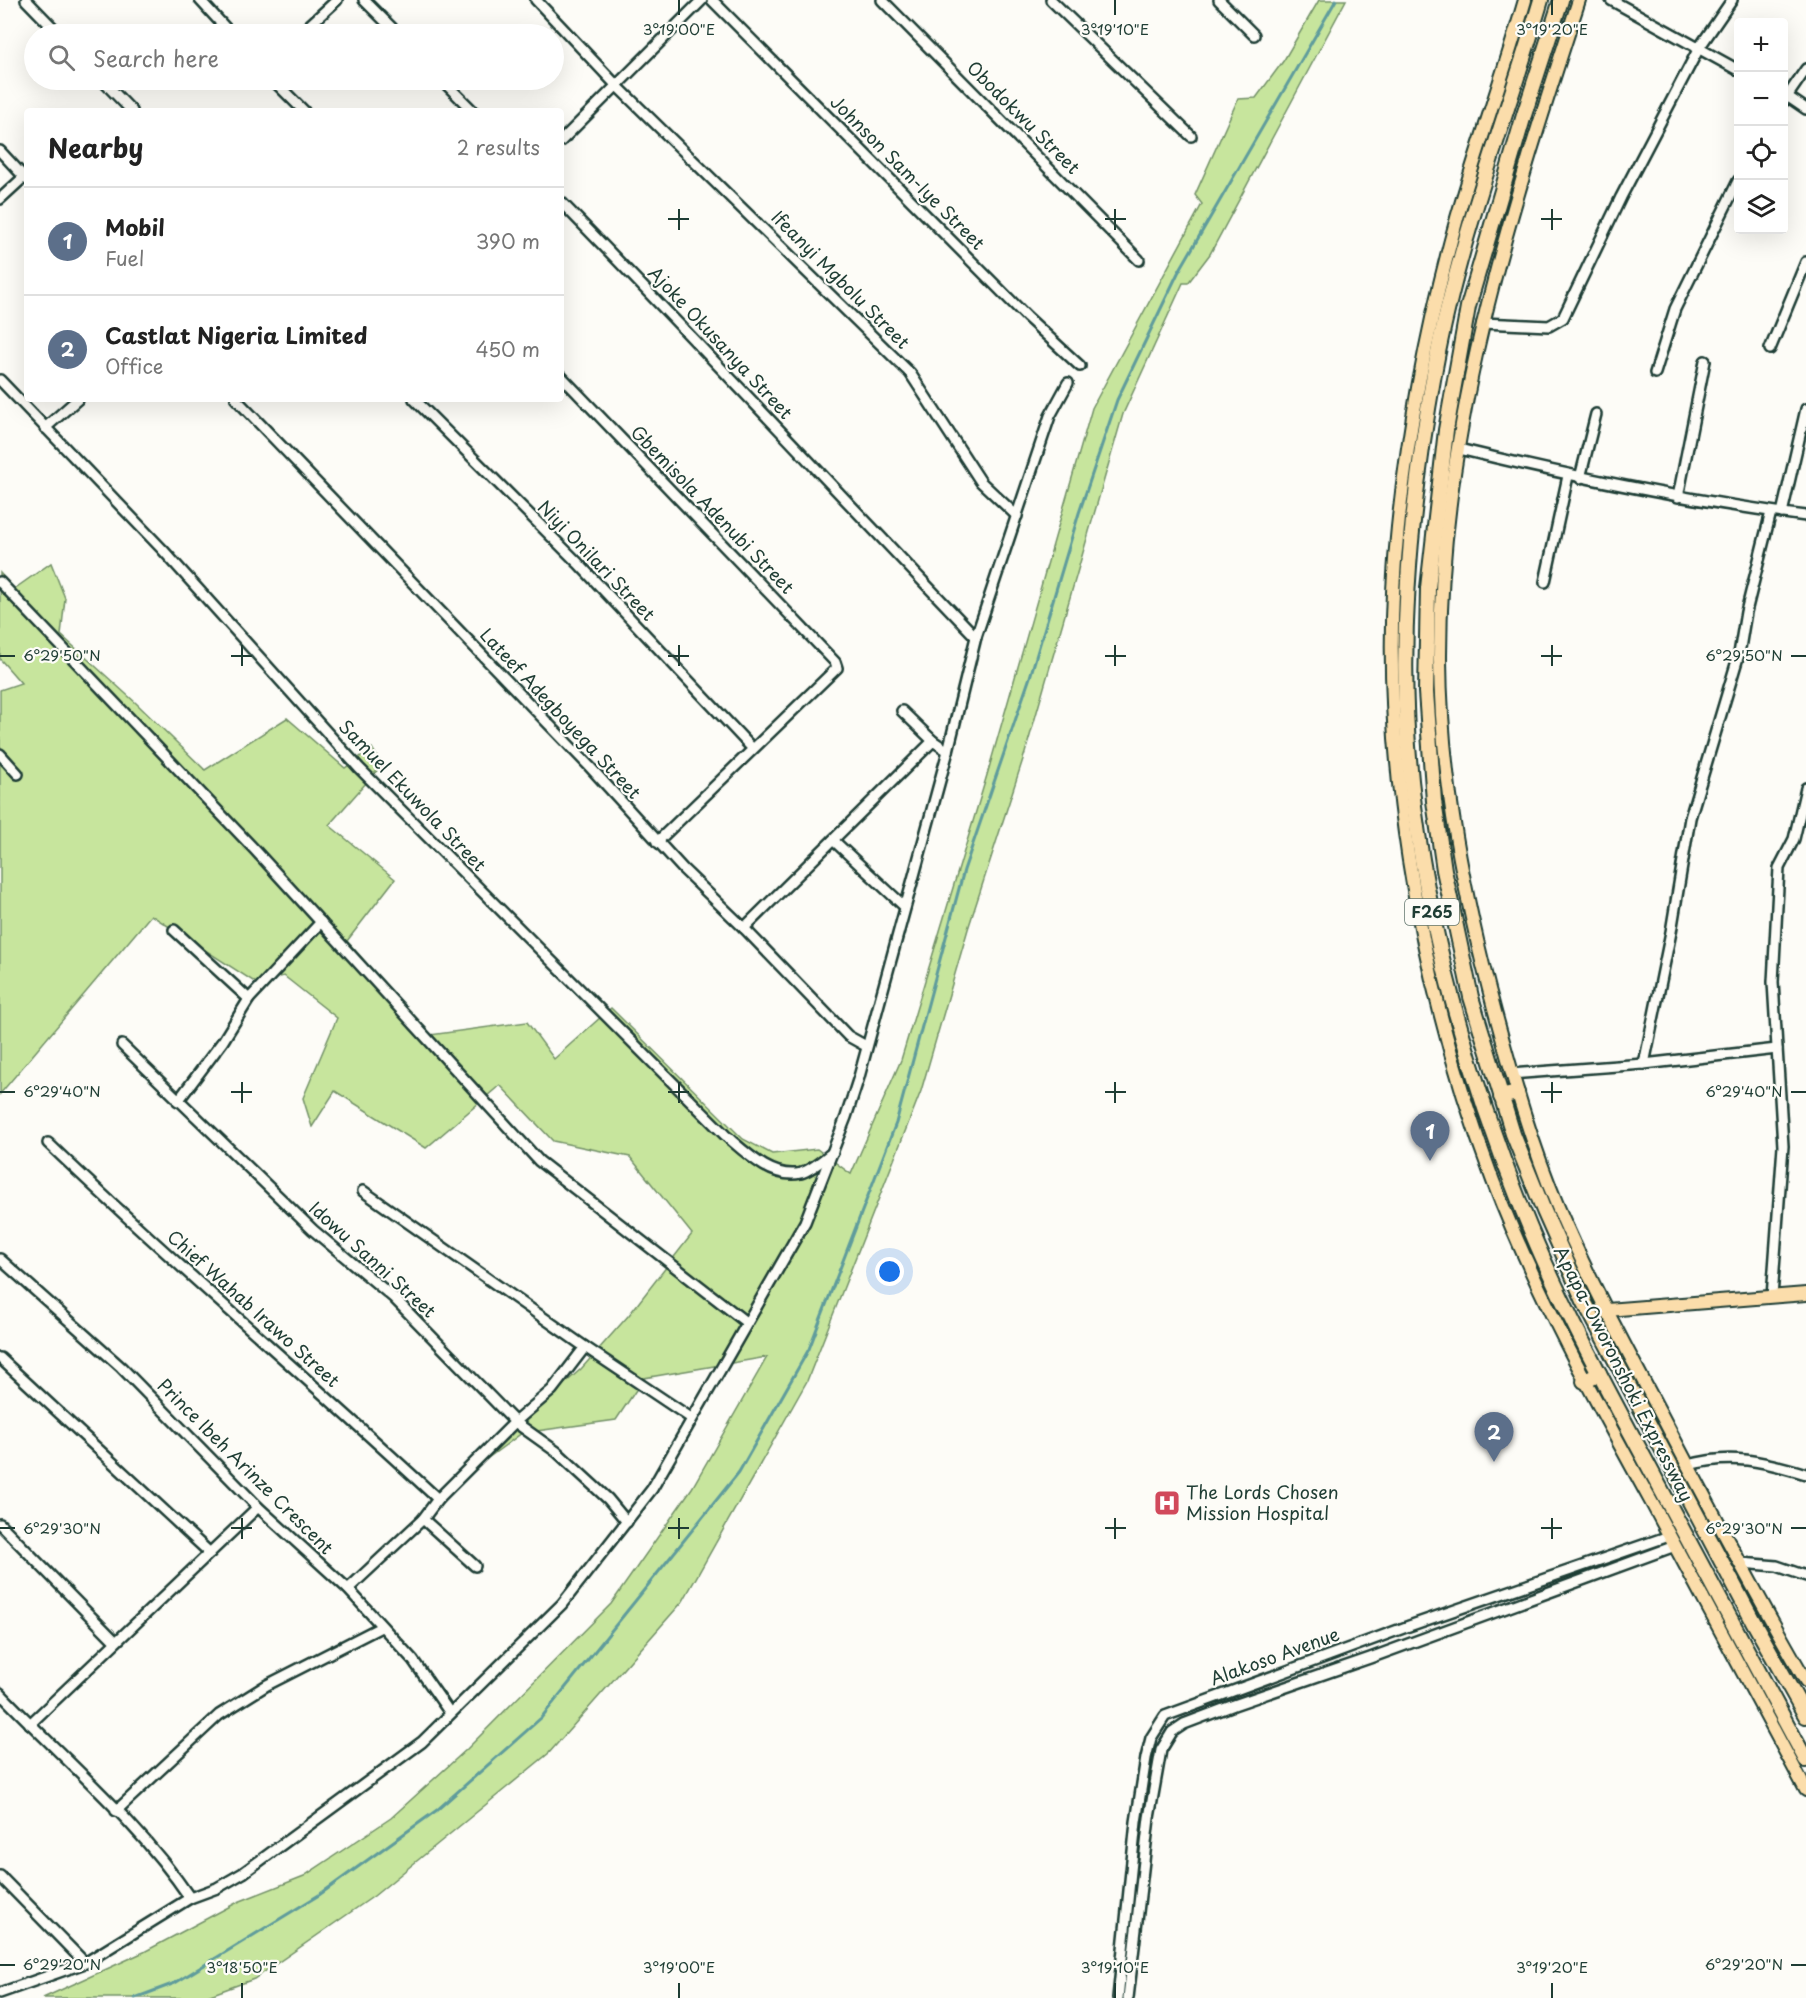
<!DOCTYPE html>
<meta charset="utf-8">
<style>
:root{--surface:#fff;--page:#f6f6f6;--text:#222;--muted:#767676;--line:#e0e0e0;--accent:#d93025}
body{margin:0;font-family:"Playpen Sans",sans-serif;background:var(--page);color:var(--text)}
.controls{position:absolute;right:18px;top:18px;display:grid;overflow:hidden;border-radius:6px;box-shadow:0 6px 24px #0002}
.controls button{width:54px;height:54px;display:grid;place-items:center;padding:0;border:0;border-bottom:2px solid var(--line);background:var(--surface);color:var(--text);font:30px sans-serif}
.you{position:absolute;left:890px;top:1272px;width:21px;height:21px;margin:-15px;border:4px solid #fff;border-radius:50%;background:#1a73e8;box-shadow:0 0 0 9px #1a73e833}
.badge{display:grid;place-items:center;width:39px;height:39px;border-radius:50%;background:var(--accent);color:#fff;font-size:20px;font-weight:700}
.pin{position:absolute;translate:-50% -50px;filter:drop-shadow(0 2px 3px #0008)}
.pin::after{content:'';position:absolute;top:32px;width:21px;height:18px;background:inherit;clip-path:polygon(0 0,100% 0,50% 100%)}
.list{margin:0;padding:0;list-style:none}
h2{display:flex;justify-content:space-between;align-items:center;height:78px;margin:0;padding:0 24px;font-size:26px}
h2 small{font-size:20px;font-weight:400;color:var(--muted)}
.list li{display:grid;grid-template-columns:39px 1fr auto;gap:18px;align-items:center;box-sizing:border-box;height:108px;padding:0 24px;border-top:2px solid var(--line)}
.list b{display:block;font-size:22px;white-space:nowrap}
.list p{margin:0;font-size:20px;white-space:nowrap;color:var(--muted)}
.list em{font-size:20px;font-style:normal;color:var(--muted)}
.icon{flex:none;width:33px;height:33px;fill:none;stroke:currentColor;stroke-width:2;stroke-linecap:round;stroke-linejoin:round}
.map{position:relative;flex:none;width:1806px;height:1998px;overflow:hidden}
.search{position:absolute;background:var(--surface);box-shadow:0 6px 24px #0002;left:24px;top:24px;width:540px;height:66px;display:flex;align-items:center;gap:15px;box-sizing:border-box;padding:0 21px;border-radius:33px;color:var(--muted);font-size:22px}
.panel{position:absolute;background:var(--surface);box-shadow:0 6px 24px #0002;left:24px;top:108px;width:540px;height:294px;border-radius:6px}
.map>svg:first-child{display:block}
</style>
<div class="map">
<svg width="1806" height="1998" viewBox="0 0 1806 1998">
<rect width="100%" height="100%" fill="#fdfcf7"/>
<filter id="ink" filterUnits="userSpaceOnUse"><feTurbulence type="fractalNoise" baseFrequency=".0167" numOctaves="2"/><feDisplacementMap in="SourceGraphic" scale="12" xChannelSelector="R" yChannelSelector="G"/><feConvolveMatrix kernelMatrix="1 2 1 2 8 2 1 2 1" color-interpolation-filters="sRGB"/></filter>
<g filter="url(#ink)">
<!-- green -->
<path fill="#c7e59d" stroke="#739168" stroke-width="1.5" d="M1319 0H1346L1210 254 1188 283H1183L1123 414 1025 753 968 929 921 1091 807 1381 683 1601 549 1753 374 1896 254 1979 202 1998H43L144 1952 238 1902 304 1876 391 1818 467 1749 611 1604 692 1488 767 1357 644 1378 616 1420 522 1433 450 1486 581 1369 629 1315 692 1234 630 1157 553 1141 500 1085 426 1148 335 1091 312 1127 303 1098 337 1018 284 976 256 983 151 915 0 1094V690L21 683 0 659V573L14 589 51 563 65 598 61 635 136 703 205 770 287 718 345 768 372 748 382 765 329 825 395 879 347 941 430 1035 527 1022 554 1059 611 1008 743 1139 772 1154 817 1149 851 1174 901 1060 987 775 1092 408 1202 204 1195 195 1238 99 1256 98 1284 60Z"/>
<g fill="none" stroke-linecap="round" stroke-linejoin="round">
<!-- stream -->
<path stroke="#5f9c9c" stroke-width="3" d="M135 1998 175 1983 319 1895 437 1810 541 1718 739 1472 809 1349 896 1123 964 870 1030 677 1079 513 1117 400 1178 273 1336 0"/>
<defs>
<g id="minor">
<path d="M26 0 59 34"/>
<path d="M200 0 231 34"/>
<path d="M364 0 398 34"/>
<path d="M536 0 617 86 910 373 981 482 1017 516"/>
<path d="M712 0 1027 317 1080 366"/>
<path d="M882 0 1139 260"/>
<path d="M1051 0 1191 136"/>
<path d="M1219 0 1254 35"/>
<path d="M1611 0 1738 70"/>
<path d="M300 34 337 0"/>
<path d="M102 80 132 111"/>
<path d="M273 80 304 111"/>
<path d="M442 80 473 111"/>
<path d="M1784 94 1806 109"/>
<path d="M1784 101 1806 69"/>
<path d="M561 141 702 0"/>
<path d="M0 151 27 180"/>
<path d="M0 199 24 177"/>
<path d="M561 202C701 345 837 492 976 637"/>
<path d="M1482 323 1549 326 1563 318 1621 197 1699 48 1732 0"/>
<path d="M1770 349 1806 262"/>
<path d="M1655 373 1675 309 1738 181"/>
<path d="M561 376 835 662 837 668 657 842"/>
<path d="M0 380 162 549 359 768 725 1135C744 1151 772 1180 801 1173 812 1170 824 1159 833 1152"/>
<path d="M236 399 589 766 683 869 744 928 848 1036 866 1046"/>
<path d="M414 399 578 563 752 748"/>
<path d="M45 428 78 399"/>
<path d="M1459 449C1574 477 1689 501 1806 516"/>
<path d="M1580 478 1596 414"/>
<path d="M1678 497 1705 361"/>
<path d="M1782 513 1806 409"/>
<path d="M0 582 255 850 539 1161 747 1323"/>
<path d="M1545 582 1568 476"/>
<path d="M902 711 933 741"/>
<path d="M0 754 18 774"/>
<path d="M833 840 905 907"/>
<path d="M744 928 933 741 948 751"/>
<path d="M174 930 249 999"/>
<path d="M122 1045 313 1230 394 1298 515 1422 557 1452 608 1499 627 1522"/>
<path d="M1644 1064 1671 932 1690 818 1739 654 1746 612 1771 512"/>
<path d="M1511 1074 1644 1064 1777 1049"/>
<path d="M178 1101 223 1041 249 999 321 922"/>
<path d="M48 1143C175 1265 309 1379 438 1499"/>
<path d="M363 1191 585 1347 691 1418"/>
<path d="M0 1259 121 1367 258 1507 348 1589 413 1660 450 1713"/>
<path d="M1772 1297 1783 1146 1773 982 1779 868 1794 839 1806 788"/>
<path d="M0 1358 210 1553"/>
<path d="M1688 1465C1732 1453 1763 1461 1806 1474"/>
<path d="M423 1519 475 1566"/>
<path d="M0 1524 115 1641"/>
<path d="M1741 1563 1777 1566 1806 1576"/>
<path d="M348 1589 423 1519 438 1499 515 1422 552 1390 585 1347"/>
<path d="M0 1693C64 1760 138 1821 190 1898"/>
<path d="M30 1724 258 1507"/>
<path d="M116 1811 219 1715 267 1685 381 1627"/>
<path d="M0 1876 85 1963"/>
<path d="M0 1993 85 1963 190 1898 217 1888 243 1873 422 1742 562 1604 652 1489 805 1222 846 1117 859 1077 948 751 976 637 1050 416 1068 383"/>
<path d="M1118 1998 1136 1822 1146 1758 1151 1738 1165 1716 1409 1626 1669 1536"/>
<path d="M1128 1998 1149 1818 1161 1750 1172 1732 1184 1724 1234 1705 1370 1658 1675 1546"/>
</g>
<g id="major">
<path d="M1525 0C1504 73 1478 145 1457 218 1429 319 1409 422 1398 527 1375 739 1418 982 1493 1181 1536 1293 1595 1400 1653 1505 1704 1600 1755 1695 1806 1790"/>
<path d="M1579 0C1509 215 1439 431 1440 660 1441 780 1464 896 1495 1012 1513 1078 1531 1143 1558 1207 1588 1278 1625 1346 1661 1414 1708 1504 1755 1593 1806 1681"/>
<path d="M1607 1310 1806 1294"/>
</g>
<g id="highway">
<path d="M1541 0C1505 122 1458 242 1435 368 1409 512 1395 661 1414 806 1432 944 1471 1082 1523 1211 1560 1304 1609 1392 1656 1480 1706 1573 1756 1667 1806 1760"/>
<path d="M1561 0 1524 115 1468 307 1446 430 1428 588 1426 692 1434 801 1444 870 1471 997 1513 1134 1544 1211 1584 1301 1753 1621 1806 1716"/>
<path d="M1501 1097 1517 1093"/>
<path d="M1584 1381 1599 1373"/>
</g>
</defs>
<!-- minor casing -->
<use href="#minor" stroke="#1f3d34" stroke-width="14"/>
<!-- major casing -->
<use href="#major" stroke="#1f3d34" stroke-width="16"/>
<!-- highway casing -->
<use href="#highway" stroke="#1f3d34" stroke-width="18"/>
<!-- minor -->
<use href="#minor" stroke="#fdfcf7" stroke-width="9"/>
<!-- major -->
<use href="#major" stroke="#fbddab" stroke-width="12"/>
<!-- highway -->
<use href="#highway" stroke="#fbddab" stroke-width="14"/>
</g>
</g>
<!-- ticks -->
<path fill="none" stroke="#1f3d34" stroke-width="2" d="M679 0V15M1115 0V15M1552 0V15M679 209V230M1115 209V230M1552 209V230M668 219H689M1105 219H1126M1541 219H1562M242 645V666M679 645V666M1115 645V666M1552 645V666M0 656H15M231 656H252M668 656H689M1105 656H1126M1541 656H1562M1791 656H1806M242 1082V1103M679 1082V1103M1115 1082V1103M1552 1082V1103M0 1092H15M231 1092H252M668 1092H689M1105 1092H1126M1541 1092H1562M1791 1092H1806M242 1518V1539M679 1518V1539M1115 1518V1539M1552 1518V1539M0 1528H15M231 1528H252M668 1528H689M1105 1528H1126M1541 1528H1562M1791 1528H1806M0 1965H15M1791 1965H1806M242 1983V1998M679 1983V1998M1115 1983V1998M1552 1983V1998"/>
<!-- icons -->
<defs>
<symbol id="hospital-square" viewBox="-11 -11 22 22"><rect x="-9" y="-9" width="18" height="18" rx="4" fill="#d1495b" stroke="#fdfcf7"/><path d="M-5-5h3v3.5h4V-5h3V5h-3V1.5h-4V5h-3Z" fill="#fff"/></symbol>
</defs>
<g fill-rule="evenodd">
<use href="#hospital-square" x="1152" y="1488" width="30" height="30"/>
</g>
<g text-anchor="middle" stroke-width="4.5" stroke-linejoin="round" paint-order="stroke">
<!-- shield labels -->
<rect fill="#fdfcf7" stroke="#62766e" stroke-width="1.5" x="1405" y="899" width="54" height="26" rx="4.5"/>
<g font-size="16" font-weight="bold" fill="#1f3d34">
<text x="1432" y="918">F265</text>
</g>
<!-- street labels -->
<g font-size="18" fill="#1f3d34" stroke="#fdfcf7">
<text transform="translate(1023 118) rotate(45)" y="6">Obodokwu Street</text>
<text transform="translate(907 173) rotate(45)" y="6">Johnson Sam-Iye Street</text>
<text transform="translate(840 280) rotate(45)" y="6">Ifeanyi Mgbolu Street</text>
<text transform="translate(720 343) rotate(47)" y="6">Ajoke Okusanya Street</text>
<text transform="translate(712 510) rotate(46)" y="6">Gbemisola Adenubi Street</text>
<text transform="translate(596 561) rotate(46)" y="6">Niyi Onilari Street</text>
<text transform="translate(560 714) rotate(47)" y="6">Lateef Adegboyega Street</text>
<text transform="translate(412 796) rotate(46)" y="6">Samuel Ekuwola Street</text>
<text transform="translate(372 1260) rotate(42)" y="6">Idowu Sanni Street</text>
<text transform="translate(253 1309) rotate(42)" y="6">Chief Wahab Irawo Street</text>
<text transform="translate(1623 1374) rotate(63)" y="6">Apapa-Oworonshoki Expressway</text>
<text transform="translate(245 1467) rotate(45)" y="6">Prince Ibeh Arinze Crescent</text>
<text transform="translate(1275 1657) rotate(-20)" y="6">Alakoso Avenue</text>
</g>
<!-- poi labels -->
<g font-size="18" fill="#1f3d34" stroke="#fdfcf7" text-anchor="start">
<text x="1186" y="1499">The Lords Chosen<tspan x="1186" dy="21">Mission Hospital</tspan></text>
</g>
</g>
<g font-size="15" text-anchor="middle" fill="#1f3d34" stroke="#fdfcf7" stroke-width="4.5" stroke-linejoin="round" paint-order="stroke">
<text x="679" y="35">3°19'00"E</text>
<text x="1115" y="35">3°19'10"E</text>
<text x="1552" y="35">3°19'20"E</text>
<text x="62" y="661">6°29'50"N</text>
<text x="1744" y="661">6°29'50"N</text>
<text x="62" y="1097">6°29'40"N</text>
<text x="1744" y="1097">6°29'40"N</text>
<text x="62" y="1534">6°29'30"N</text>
<text x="1744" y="1534">6°29'30"N</text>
<text x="62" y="1970">6°29'20"N</text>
<text x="1744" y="1970">6°29'20"N</text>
<text x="242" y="1973">3°18'50"E</text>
<text x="679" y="1973">3°19'00"E</text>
<text x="1115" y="1973">3°19'10"E</text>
<text x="1552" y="1973">3°19'20"E</text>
</g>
</svg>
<div class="controls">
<button>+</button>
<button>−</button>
<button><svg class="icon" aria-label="locate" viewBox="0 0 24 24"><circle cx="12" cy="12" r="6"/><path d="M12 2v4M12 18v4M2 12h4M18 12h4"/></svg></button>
<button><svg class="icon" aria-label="layers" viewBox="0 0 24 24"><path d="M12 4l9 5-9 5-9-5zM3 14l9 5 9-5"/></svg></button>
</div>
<div class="you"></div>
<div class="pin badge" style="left:1430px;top:1161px;background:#5c6f8a">1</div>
<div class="pin badge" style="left:1494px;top:1462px;background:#5c6f8a">2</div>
<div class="search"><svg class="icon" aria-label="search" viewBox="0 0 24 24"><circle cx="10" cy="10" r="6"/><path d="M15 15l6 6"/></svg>Search here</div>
<section class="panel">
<h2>Nearby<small>2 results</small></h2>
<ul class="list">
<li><span class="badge" style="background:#5c6f8a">1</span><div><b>Mobil</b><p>Fuel</p></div><em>390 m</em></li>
<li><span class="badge" style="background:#5c6f8a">2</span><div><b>Castlat Nigeria Limited</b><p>Office</p></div><em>450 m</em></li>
</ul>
</section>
</div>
